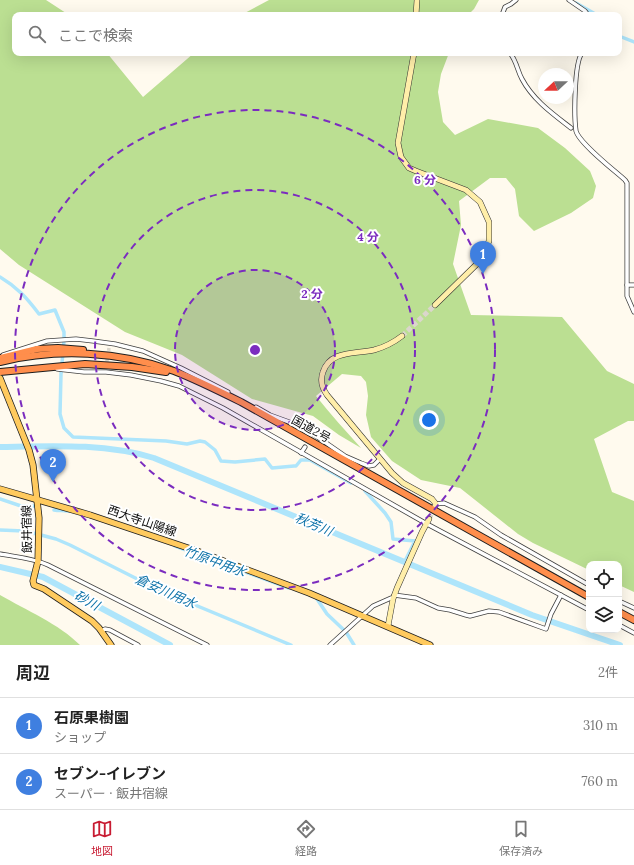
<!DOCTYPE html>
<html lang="ja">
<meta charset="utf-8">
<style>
:root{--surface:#fff;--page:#f2f2f2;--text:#222;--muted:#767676;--line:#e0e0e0;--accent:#c81b32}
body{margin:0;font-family:Lora,"Noto Sans JP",serif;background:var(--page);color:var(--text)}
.controls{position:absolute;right:12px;bottom:12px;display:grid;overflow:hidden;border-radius:8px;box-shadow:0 4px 16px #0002}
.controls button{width:36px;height:36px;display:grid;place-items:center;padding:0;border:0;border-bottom:1px solid var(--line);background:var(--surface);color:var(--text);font:20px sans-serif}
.compass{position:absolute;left:538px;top:68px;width:36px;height:36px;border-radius:50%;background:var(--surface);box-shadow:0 4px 16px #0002;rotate:248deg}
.you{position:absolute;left:429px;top:420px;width:14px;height:14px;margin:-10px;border:3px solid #fff;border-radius:50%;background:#1a73e8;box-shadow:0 0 0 6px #1a73e833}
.badge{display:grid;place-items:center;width:26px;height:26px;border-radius:50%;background:var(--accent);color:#fff;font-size:13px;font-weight:700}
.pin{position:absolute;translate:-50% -33px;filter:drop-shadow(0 1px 2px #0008)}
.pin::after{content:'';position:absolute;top:21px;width:14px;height:12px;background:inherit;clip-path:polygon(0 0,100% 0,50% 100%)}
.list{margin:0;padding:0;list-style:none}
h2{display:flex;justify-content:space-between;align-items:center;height:52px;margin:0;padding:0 16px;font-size:17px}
h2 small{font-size:13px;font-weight:400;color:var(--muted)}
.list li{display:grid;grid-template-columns:26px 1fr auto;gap:12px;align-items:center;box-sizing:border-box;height:56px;padding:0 16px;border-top:1px solid var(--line)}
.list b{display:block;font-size:15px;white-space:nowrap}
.list p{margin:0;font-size:13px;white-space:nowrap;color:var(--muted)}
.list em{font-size:13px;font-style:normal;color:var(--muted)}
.icon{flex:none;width:22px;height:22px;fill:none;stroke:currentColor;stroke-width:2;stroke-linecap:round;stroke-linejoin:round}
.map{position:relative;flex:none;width:634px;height:645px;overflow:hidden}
.search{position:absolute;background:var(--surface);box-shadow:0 4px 16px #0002;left:12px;right:12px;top:12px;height:44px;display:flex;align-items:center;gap:10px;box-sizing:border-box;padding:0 14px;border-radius:8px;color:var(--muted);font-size:15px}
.sheet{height:164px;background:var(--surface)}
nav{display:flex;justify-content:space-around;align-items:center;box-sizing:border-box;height:56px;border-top:1px solid var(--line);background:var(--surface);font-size:11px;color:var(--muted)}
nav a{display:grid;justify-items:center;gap:2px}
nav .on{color:var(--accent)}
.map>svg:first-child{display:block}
</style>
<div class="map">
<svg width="634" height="645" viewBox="0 0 634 645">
<rect width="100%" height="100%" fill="#fffaee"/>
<!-- forest -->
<g fill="#bbdf92">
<path d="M0 0H46L69 15H15V53H107L143 97 194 53H449L441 74 438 92 443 122 455 135 488 119 538 128 565 148 590 171 596 186 593 198 571 213 534 231 519 216 515 189 506 178H490L459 201 461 225 453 264 471 315 562 317 607 371 634 384V421H628L594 439 612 492 634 501V592L619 585V564H589V570L533 543 518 534 460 488 421 480 392 461 371 437 366 415 368 396 366 382 361 376 342 374 316 396C330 414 346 431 361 448L339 435 313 416 252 399 182 355 125 332 19 265 0 249Z"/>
<path d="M269 0H479L474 9 468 15H241Z"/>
<path d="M0 595C26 610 59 624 80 645H0Z"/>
</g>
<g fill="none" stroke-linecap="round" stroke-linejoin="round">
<!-- canal -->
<g stroke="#aee5fb" stroke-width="3.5">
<path d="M576 3 597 15"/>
<path d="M619 36 634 42"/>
<path d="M0 277C17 287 27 298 39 314L55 310 64 332V338"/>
<path d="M64 341 61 374 60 414 64 428 73 437 166 441 187 444 200 441 205 442 215 450 221 461 235 462 265 459 272 468 294 466H296L301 460H310L351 483"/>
<path d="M365 491 385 513 391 522 393 539 415 541 405 561"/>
<path d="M0 499 21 506H35"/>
<path d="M54 510C59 511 64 510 68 511"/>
<path d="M0 530 24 531 37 534"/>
<path d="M41 535 56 539 70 545 159 590 291 645"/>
<path d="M175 546 289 588"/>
<path d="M317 599 327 614 346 632 354 645"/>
</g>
<!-- river -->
<g stroke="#aee5fb" stroke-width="6">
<path d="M0 447C52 446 104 443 154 458L532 615 620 645"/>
<path d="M0 567 43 577 170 645"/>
</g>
<!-- street-tunnel -->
<path stroke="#dbd6cc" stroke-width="3.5" stroke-dasharray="3.5 2" stroke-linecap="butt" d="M106 367 109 348"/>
<!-- secondary-tunnel -->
<g stroke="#dbd6cc" stroke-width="5" stroke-dasharray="5 2.5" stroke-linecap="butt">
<path d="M402 336 435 305"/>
<path d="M429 519 434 508"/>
</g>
<defs>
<g id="street">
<path d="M569 0 585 11 588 15"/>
<path d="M502 15 505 7 511 4 516 0"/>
<path d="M510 53C517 62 517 70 522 79 533 100 553 114 571 128"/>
<path d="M582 53C574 63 574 117 576 131 579 143 615 171 625 180L627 183V296L634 312"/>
<path d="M627 285H634"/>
<path d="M3 355 47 341 76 339 93 341 115 344 143 351 181 368 228 392"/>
<path d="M57 369 84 372H106L131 375 161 381 179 386 223 408 427 524 589 610"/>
<path d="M256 407 270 415 303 427 345 456 361 463 369 466 374 465 380 459"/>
<path d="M301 453 305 447"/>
<path d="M436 504 444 503 475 517 501 535 589 585"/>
<path d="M0 554C17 557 33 558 48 565L207 645"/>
<path d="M394 595 416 598 438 608 450 610 466 615 470 616 489 611 499 612 546 629 551 614 561 595"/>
<path d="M619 601 634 608"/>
<path d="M619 625 634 633"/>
<path d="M102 631 105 629 110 630 138 645"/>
<path d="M330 645 373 606 391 598 393 599"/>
</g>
<g id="secondary">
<path d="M416 15 417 0"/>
<path d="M414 53 398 143 401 157 409 168 416 171 466 190 480 202 489 222V241L481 260 435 305"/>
<path d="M402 336C393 343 385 347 374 350 356 354 330 350 323 372 320 380 322 388 327 395L392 473 403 483 432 499 436 504 434 508"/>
<path d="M388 626 393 599 397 588 422 532 429 519"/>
</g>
<g id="primary">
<path d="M0 378 29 450 33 465 39 518 38 561 33 581 34 585 44 589 92 621 99 628 111 645"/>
<path d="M0 489 90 515 197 551 309 593 430 645"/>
</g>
<g id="highway">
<path d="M0 358 37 349 58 348 83 350"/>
<path d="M0 362C57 348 119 351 174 371 197 380 219 391 241 402L589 597"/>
<path d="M0 372 85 364 132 367 166 372"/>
<path d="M619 612 634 620"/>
</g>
</defs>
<!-- street casing -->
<use href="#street" stroke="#404040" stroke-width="5"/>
<!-- secondary casing -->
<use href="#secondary" stroke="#2f2f2f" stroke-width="6"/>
<!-- primary casing -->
<use href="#primary" stroke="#1e1e1e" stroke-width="7"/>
<!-- highway casing -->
<use href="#highway" stroke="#1e1e1e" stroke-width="8"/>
<!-- street -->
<use href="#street" stroke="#fff" stroke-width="3.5"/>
<!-- secondary -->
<use href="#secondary" stroke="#ffeea9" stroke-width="5"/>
<!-- primary -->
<use href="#primary" stroke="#ffca5e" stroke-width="5.5"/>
<!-- highway -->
<use href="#highway" stroke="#ff8e4c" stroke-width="6"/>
</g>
<!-- distance rings -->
<circle cx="255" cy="350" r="80" fill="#7b2cbf" fill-opacity=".12"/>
<g fill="none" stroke="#7b2cbf" stroke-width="2" stroke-dasharray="7 5">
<circle cx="255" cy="350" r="80"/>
<circle cx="255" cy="350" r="160"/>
<circle cx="255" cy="350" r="240"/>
</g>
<g text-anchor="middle" stroke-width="4" stroke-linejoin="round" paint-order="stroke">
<!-- street labels -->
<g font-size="12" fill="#0d0d0d" stroke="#fff">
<text transform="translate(311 429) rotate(29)" y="4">国道2号</text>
<text transform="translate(142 521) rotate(19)" y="4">西大寺山陽線</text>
<text transform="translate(27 529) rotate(-91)" y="4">飯井宿線</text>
</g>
<!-- water labels -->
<g font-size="13" font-style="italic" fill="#0d72a9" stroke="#fff">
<text transform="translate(314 524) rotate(23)" y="5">秋芳川</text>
<text transform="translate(215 561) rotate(20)" y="5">竹原中用水</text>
<text transform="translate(166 591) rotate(24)" y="5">倉安川用水</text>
<text transform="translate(87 600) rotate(28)" y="5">砂川</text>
</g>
</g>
<circle cx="255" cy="350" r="6" fill="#7b2cbf" stroke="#fff" stroke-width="2"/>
<g font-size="12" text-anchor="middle" font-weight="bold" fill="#7b2cbf" stroke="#fff" stroke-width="4" stroke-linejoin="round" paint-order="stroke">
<text x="425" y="184">6 分</text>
<text x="368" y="241">4 分</text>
<text x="312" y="298">2 分</text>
</g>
</svg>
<div class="controls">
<button><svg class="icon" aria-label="locate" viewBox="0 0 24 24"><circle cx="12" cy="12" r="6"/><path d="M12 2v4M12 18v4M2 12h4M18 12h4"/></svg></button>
<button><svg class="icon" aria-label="layers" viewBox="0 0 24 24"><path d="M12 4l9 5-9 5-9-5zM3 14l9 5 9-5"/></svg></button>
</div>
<svg class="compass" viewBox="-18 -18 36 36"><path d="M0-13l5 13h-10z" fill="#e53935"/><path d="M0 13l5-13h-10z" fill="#767676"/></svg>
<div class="you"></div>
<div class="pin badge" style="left:483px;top:274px;background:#3f7fe0">1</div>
<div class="pin badge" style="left:53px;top:482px;background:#3f7fe0">2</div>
<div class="search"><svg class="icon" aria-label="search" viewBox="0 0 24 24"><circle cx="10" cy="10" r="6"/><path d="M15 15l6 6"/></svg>ここで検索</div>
</div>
<section class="sheet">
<h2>周辺<small>2件</small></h2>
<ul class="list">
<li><span class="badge" style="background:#3f7fe0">1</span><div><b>石原果樹園</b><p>ショップ</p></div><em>310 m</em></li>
<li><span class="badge" style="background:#3f7fe0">2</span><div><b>セブン-イレブン</b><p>スーパー · 飯井宿線</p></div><em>760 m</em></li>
</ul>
</section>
<nav>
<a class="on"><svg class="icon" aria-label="map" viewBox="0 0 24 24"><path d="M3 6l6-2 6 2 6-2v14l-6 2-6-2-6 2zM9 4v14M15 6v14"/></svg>地図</a>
<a><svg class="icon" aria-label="directions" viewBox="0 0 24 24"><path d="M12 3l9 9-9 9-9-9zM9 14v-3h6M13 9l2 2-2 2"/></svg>経路</a>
<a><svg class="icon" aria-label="saved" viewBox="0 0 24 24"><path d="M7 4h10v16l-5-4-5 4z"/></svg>保存済み</a>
</nav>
